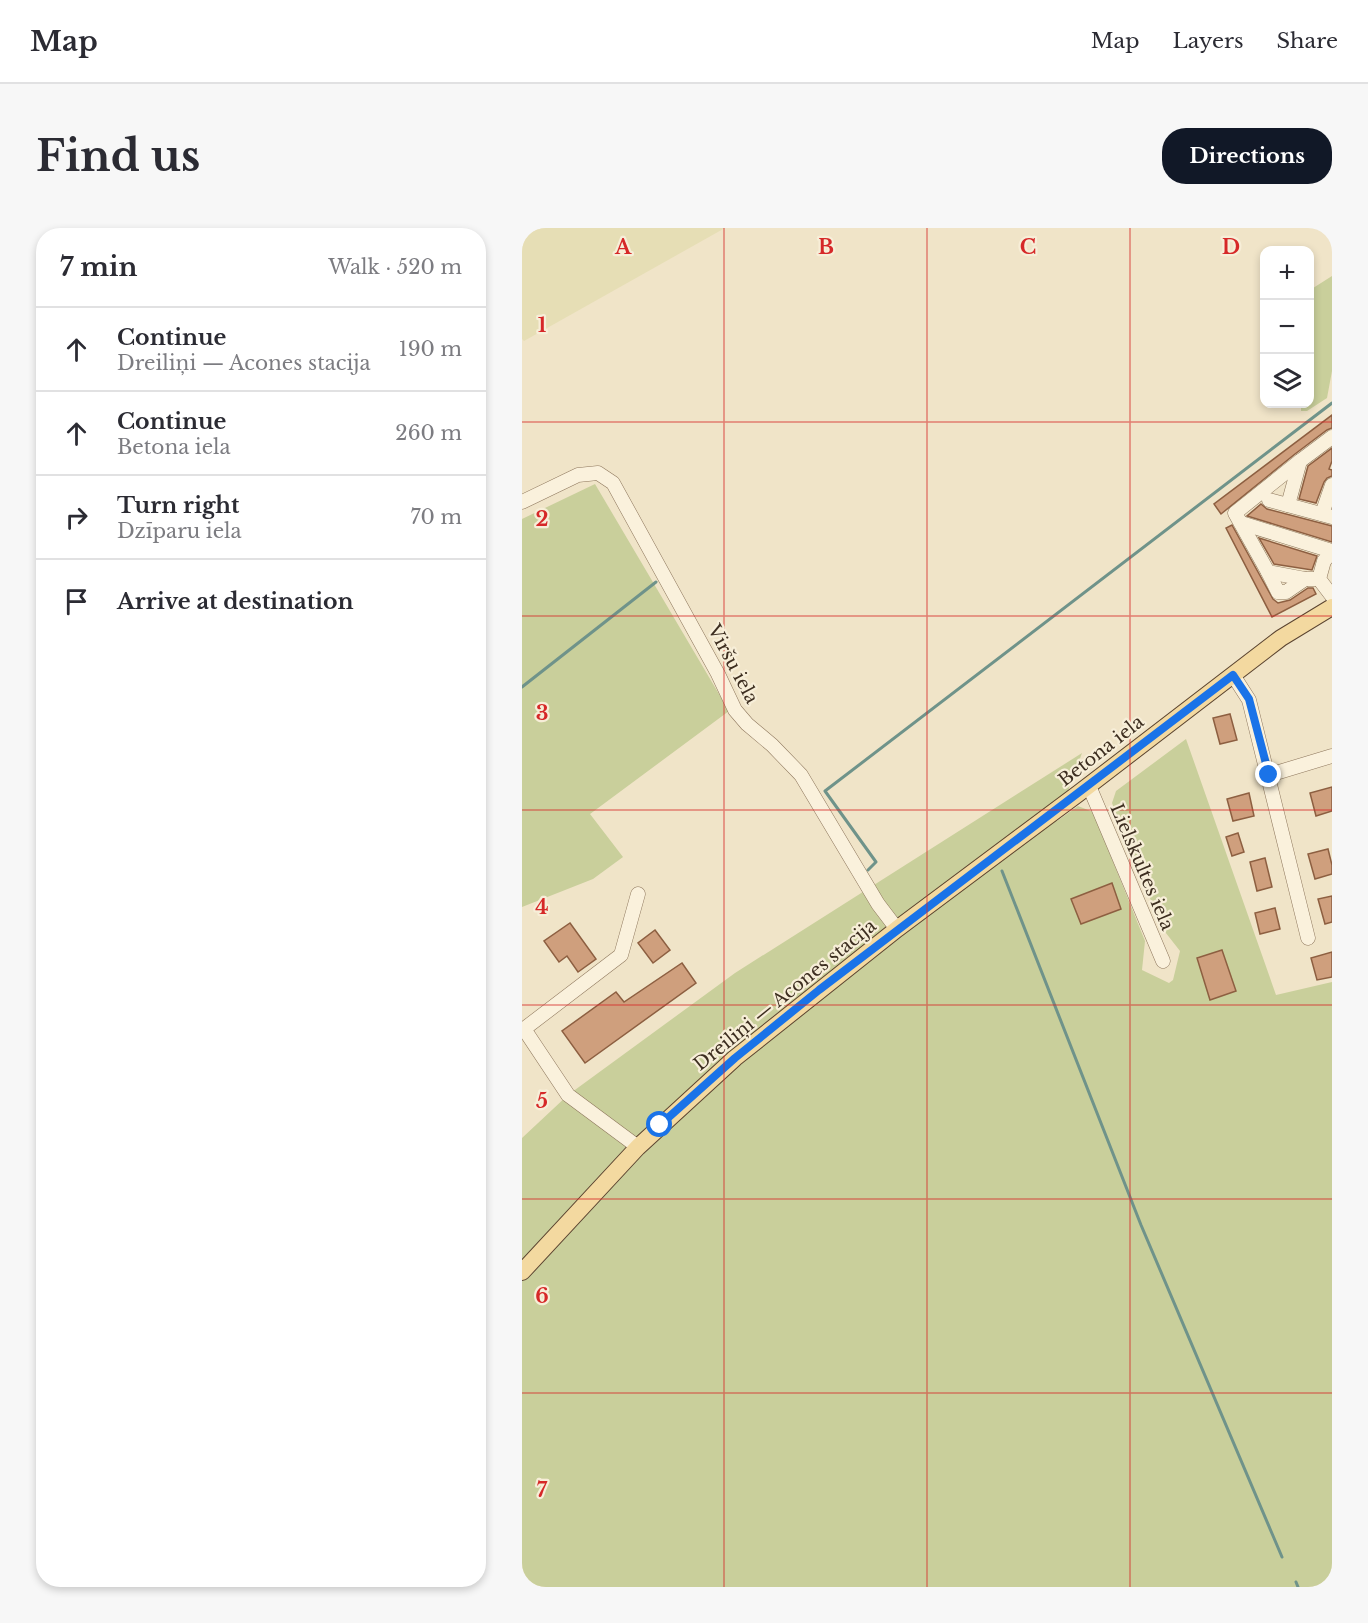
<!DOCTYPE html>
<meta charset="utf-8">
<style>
:root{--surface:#fff;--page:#f7f7f7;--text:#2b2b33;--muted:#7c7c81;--line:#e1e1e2;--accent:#111827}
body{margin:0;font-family:"Libre Baskerville",serif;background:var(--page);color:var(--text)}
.controls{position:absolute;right:18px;top:18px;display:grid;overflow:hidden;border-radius:12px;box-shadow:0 3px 9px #0003}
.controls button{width:54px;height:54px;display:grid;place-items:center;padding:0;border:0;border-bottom:2px solid var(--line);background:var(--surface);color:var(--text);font:30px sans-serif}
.stop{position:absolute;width:18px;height:18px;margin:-14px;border:4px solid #1a73e8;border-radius:50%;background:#fff}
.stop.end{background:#1a73e8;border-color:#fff;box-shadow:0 2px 6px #0008}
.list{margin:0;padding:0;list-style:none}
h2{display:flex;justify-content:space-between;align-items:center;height:78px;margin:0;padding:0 24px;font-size:26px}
h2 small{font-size:20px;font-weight:400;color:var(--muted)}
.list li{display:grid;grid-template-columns:39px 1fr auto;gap:18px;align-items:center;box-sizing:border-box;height:84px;padding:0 24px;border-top:2px solid var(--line)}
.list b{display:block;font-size:22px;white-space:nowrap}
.list p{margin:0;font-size:20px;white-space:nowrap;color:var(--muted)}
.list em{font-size:20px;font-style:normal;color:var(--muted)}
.icon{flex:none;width:33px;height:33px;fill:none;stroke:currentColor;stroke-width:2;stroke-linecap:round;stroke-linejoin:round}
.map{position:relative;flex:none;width:810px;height:1359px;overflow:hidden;border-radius:24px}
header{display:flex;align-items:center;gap:36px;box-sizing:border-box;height:84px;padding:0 30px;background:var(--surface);border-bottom:2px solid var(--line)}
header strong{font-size:28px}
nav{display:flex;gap:33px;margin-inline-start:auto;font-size:21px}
.intro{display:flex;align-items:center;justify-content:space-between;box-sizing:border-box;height:144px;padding:0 36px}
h1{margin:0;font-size:42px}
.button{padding:15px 27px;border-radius:24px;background:var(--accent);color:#fff;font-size:21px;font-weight:700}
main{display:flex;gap:36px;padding:0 36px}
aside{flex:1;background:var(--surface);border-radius:24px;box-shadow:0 3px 9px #0003}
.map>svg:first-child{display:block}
</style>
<header>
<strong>Map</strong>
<nav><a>Map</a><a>Layers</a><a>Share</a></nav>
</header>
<div class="intro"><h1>Find us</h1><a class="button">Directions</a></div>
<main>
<aside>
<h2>7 min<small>Walk · 520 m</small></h2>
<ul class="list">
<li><svg class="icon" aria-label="ahead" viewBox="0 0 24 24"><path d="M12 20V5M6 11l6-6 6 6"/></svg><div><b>Continue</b><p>Dreiliņi — Acones stacija</p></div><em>190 m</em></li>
<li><svg class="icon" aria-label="ahead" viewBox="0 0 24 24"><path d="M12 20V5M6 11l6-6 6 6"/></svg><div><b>Continue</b><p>Betona iela</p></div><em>260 m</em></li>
<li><svg class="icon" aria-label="right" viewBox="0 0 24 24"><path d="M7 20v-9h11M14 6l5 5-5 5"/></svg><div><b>Turn right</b><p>Dzīparu iela</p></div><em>70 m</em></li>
<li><svg class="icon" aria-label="arrive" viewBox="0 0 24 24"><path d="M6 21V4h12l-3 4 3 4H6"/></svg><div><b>Arrive at destination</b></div></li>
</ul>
</aside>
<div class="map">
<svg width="810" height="1359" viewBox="0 0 810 1359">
<rect width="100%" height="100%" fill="#f0e4c8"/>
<!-- farmland -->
<path fill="#e6deb5" d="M0 0H203L2 113 0 111Z"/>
<!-- green -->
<g fill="#c9cf9b">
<path d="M810 48V143L805 170 785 183H779V176H788V62Z"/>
<path d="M73 256 207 483 68 586 101 629 71 651 0 679V291Z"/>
<path d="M664 511 754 767 810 754V1359H0V910L46 867 213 745 560 525 535 593 556 578 571 584 623 713 620 742 647 755 651 752 658 723 640 700 590 575 594 563Z"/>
</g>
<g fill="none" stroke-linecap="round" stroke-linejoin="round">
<!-- stream -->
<g stroke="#6f938a" stroke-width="3">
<path d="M0 459 134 354"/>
<path d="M346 642 354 634 303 563 810 175"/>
<path d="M480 643 619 997 760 1329"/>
<path d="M774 1354 776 1359"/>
</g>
</g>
<!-- building -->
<g fill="#cf9f7d" stroke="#8d5f41" stroke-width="1.5">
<path d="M810 187V200L805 202 773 226 699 286 692 276Z"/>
<path d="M810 220V233L807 241 810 242V248L805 250 802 254 794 275 777 271 786 238Z"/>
<path d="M739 276 745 281 810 298V314L725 288Z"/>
<path d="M710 297 751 371 756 375 768 372 786 360H791L794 366 750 389 704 300Z"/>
<path d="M737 310 795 328 790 342 752 336Z"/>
<path d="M708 486 715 512 698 516 691 490Z"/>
<path d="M810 559V583L794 588 788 565Z"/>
<path d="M727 565 732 588 711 593 705 571Z"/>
<path d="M716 605 722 624 710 628 704 609Z"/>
<path d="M806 621 810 637V646L793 651 786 626Z"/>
<path d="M743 630 750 659 735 663 728 634Z"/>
<path d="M590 655 599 681 559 696 549 671Z"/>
<path d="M810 668V694L803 696 796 671Z"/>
<path d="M753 680 758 701 738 706 733 685Z"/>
<path d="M48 695 74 731 56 744 45 728 37 734 22 713Z"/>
<path d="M133 702 148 722 131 735 116 715Z"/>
<path d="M700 722 714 763 688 772 675 730Z"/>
<path d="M810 724V749L795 752 789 730Z"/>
<path d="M160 735 174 755 63 835 40 803 94 764 102 774Z"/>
</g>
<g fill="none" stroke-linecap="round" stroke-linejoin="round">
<defs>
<g id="minor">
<path d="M778 233 713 285 746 344 783 351H797"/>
<path d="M747 272 810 289"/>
<path d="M0 274 56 247 76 245 91 255 196 446 213 482 225 496 250 517 279 547 356 676 375 701"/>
<path d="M766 277 778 233 810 209"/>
<path d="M800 286 810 257"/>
<path d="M719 295 810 323"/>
<path d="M810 324 802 333 797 351 810 368"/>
<path d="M746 344 756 364H764L783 351"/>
<path d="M711 447 727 472 786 710"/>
<path d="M747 547 810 528"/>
<path d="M567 558 641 733"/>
<path d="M116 666 99 727 2 801 46 867 116 919"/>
</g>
<path id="major" d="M0 1044 116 919 213 830 375 701 557 565 759 410 810 379"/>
</defs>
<!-- minor casing -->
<use href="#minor" stroke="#8d765c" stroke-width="15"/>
<!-- major casing -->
<use href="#major" stroke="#5b4430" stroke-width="18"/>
<!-- minor -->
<use href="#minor" stroke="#faf1dc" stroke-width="14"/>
<!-- major -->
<use href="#major" stroke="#f3d9a0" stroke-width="16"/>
</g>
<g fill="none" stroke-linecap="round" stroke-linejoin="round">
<!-- route -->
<path stroke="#1a73e8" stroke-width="8" d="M138 897 213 830 297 762 711 447 727 471 747 547"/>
</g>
<!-- grid -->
<path fill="none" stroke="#d62828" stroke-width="1.5" stroke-opacity="0.55" d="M202 0V1359M405 0V1359M608 0V1359M0 194H810M0 388H810M0 582H810M0 777H810M0 971H810M0 1165H810"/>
<g text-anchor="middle" stroke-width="4.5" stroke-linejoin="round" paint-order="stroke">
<!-- street labels -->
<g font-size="18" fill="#3d2e20" stroke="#f7eed8">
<text transform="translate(211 436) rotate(62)" y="6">Viršu iela</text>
<text transform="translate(579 523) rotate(-38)" y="6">Betona iela</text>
<text transform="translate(620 639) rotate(67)" y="6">Lielskultes iela</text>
<text transform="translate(263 767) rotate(-39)" y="6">Dreiliņi — Acones stacija</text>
</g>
</g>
<g font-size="20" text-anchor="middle" font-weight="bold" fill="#d62828" stroke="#f7eed8" stroke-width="4.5" stroke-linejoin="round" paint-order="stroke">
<text x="101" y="26">A</text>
<text x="304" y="26">B</text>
<text x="506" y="26">C</text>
<text x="709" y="26">D</text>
<text x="20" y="104">1</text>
<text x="20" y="298">2</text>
<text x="20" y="492">3</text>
<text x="20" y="686">4</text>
<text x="20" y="880">5</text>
<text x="20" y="1075">6</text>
<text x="20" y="1269">7</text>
</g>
</svg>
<div class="controls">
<button>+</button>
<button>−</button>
<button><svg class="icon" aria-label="layers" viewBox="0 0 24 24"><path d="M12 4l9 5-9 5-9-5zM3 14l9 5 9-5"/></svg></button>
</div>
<div class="stop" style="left:138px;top:897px"></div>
<div class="stop end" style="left:747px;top:547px"></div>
</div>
</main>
